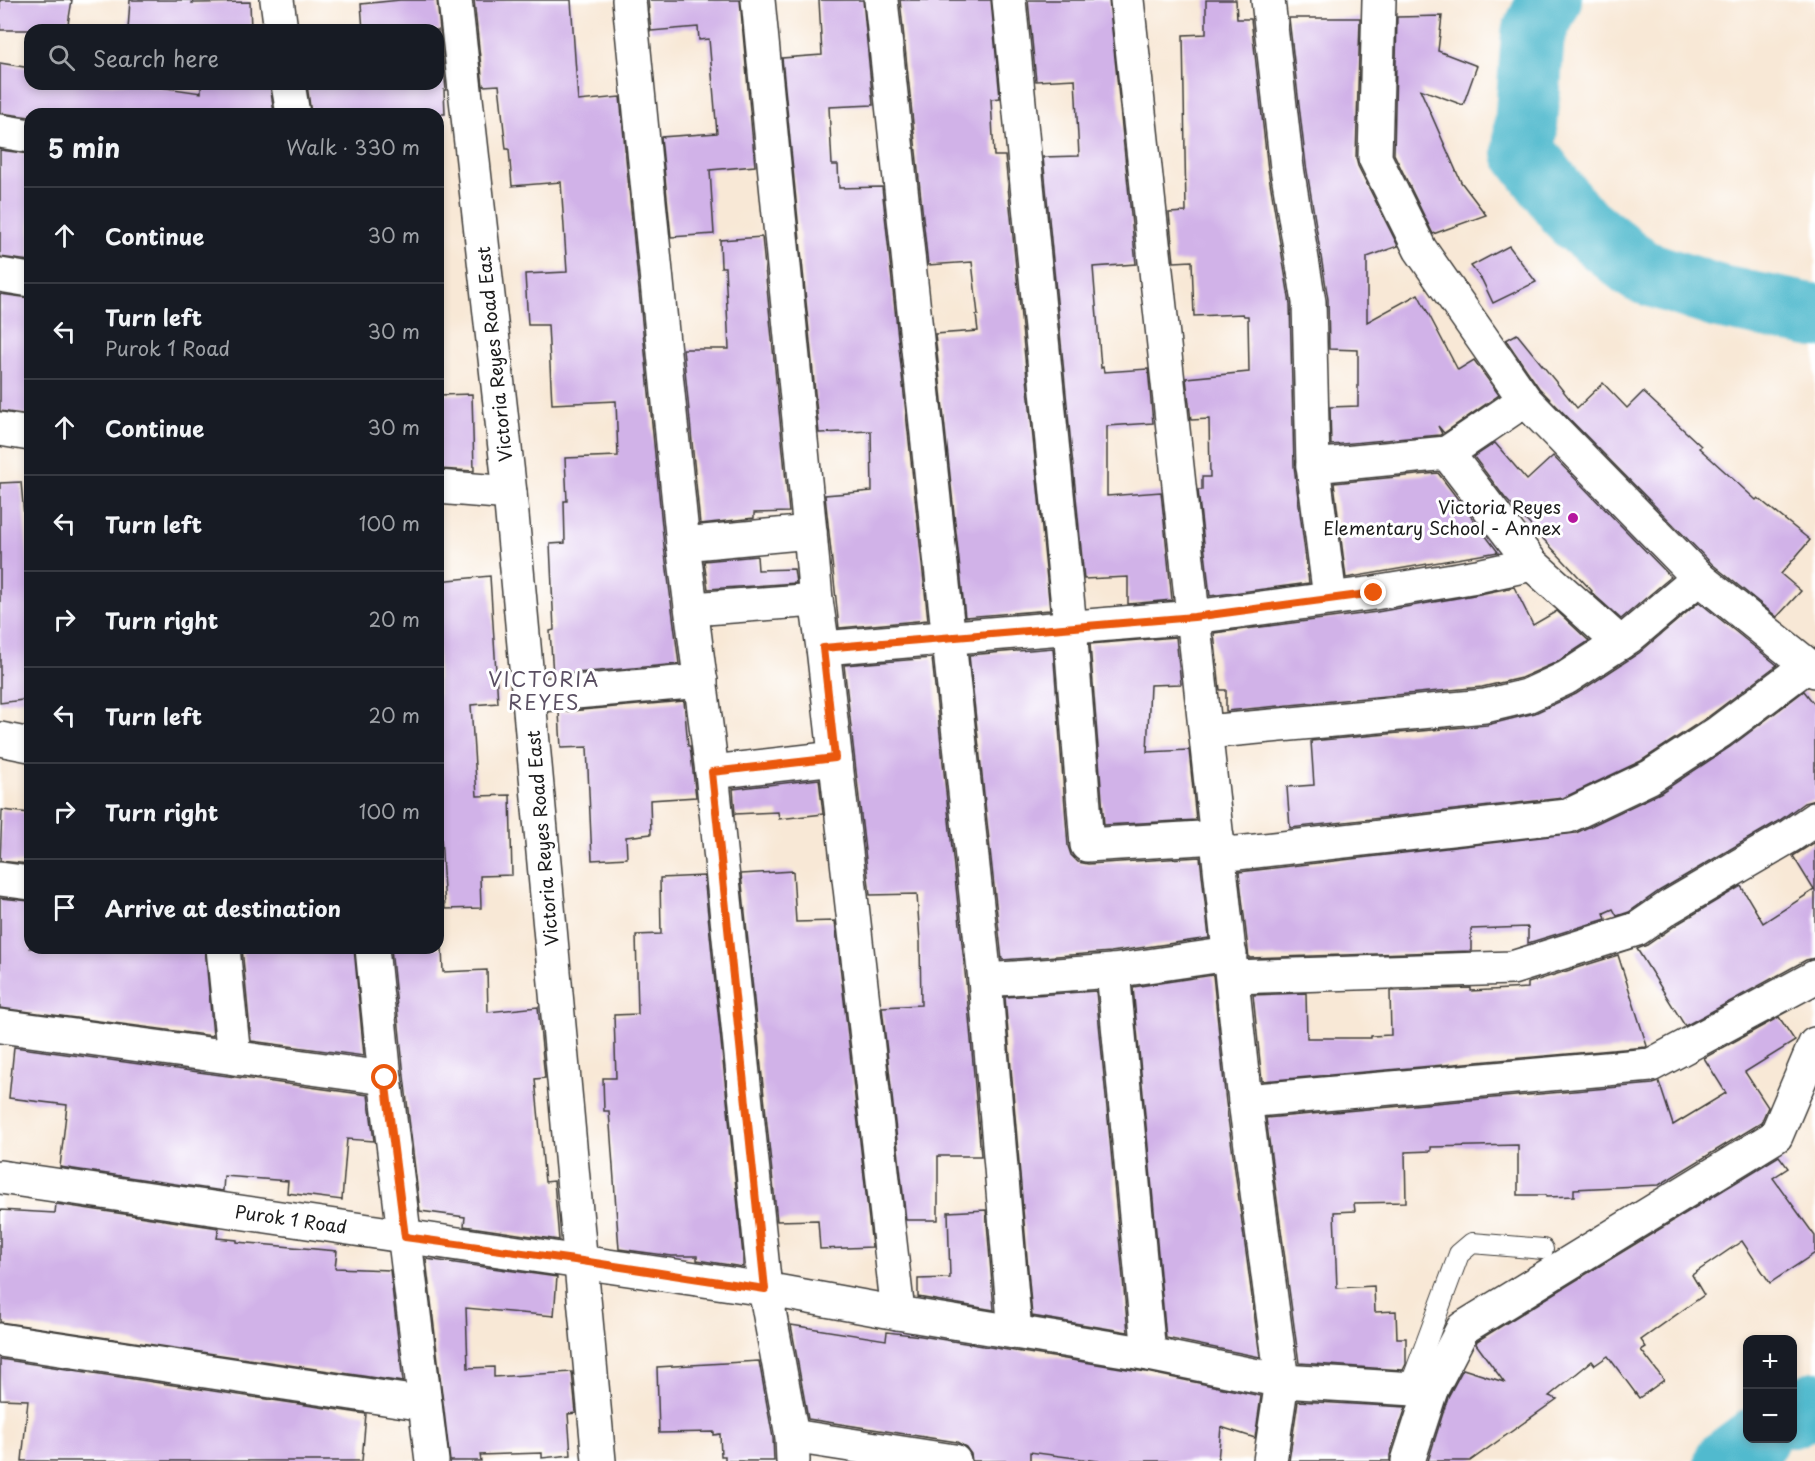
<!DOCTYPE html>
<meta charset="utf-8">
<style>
:root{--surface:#171b24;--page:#242831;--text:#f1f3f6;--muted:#9ea1a6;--line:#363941}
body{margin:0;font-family:"Playpen Sans",sans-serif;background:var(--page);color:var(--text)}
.controls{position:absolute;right:18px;bottom:18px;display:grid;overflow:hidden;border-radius:12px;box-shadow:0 3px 9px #0003}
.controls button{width:54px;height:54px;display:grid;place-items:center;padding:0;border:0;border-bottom:2px solid var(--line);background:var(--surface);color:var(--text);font:30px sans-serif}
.stop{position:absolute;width:18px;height:18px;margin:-14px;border:4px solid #ea580c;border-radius:50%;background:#fff}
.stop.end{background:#ea580c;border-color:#fff;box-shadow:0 2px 6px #0008}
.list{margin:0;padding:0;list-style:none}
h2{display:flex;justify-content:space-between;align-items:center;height:78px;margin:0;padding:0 24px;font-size:26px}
h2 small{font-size:20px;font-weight:400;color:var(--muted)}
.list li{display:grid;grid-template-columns:39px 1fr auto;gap:18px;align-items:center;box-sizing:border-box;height:96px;padding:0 24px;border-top:2px solid var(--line)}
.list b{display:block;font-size:22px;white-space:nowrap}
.list p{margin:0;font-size:20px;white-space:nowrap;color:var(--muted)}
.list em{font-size:20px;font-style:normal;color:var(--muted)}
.icon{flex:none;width:33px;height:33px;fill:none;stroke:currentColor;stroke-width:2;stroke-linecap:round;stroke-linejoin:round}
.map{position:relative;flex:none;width:1815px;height:1461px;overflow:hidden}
.search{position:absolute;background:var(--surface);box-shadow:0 3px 9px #0003;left:24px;top:24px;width:420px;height:66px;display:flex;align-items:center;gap:15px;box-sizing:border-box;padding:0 21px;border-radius:18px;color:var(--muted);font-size:22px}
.panel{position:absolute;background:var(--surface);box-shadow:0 3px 9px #0003;left:24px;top:108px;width:420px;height:846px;border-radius:18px}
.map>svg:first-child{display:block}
</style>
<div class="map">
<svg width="1815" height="1461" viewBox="0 0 1815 1461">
<rect width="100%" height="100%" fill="#fff"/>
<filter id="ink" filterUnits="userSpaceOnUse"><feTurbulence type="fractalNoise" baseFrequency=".0167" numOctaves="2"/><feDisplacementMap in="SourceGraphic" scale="12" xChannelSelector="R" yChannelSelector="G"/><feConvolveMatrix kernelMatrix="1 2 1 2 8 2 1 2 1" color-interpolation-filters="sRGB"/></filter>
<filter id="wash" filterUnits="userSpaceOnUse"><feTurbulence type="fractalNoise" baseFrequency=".008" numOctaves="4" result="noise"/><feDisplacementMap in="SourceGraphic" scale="24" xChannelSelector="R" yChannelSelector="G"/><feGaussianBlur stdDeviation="1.35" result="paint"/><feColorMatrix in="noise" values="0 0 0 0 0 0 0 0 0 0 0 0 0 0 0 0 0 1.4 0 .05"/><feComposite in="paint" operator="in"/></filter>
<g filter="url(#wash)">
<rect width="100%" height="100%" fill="#f8e8d6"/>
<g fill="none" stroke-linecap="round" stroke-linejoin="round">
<!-- river -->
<g stroke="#51bace" stroke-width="64">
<path d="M1550 0 1533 34 1524 152 1574 218 1640 271 1719 297 1815 316"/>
<path d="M1792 1416 1815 1403"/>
<path d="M1726 1461 1757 1438"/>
</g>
</g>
<g id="blocks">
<!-- building -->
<g fill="#d1b2e8">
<path d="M0 0H72L67 30H0Z"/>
<path d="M130 0H193L192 3 250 2 251 30H128Z"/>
<path d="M400 0H437L446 90H444L445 114H311L307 84H438V30H363L361 4Z"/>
<path d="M474 0H571L578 101 620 97 664 546 679 664 553 675 550 631 554 630 550 544 565 543 564 501H567L565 458 618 456 616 401 552 404 548 325H528L525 274 567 272 561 182 512 186 509 149H506L499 85 483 86Z"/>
<path d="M648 0H740L755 166 710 170 714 234 671 237 661 137 717 133 709 39 699 40 698 27 651 31Z"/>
<path d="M819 0H863L873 105 829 107 832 165H838L839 188 882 187 928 620 839 628 825 495 872 491 871 431 819 433 782 58 822 55Z"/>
<path d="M900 0H991L1000 98 991 99 994 156H1005L1050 610 965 617 935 334 978 331 976 315H978L972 262 928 265Z"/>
<path d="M1028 0H1109L1136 264 1093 267 1101 368 1103 367 1104 372 1148 369 1153 423 1107 426V496L1161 492 1172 600 1128 604V577L1084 579 1043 157 1079 156 1075 79 1036 81Z"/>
<path d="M1206 0H1236L1237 19H1251L1268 170 1290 304 1294 466 1309 583 1210 596 1198 490H1202V477H1210L1209 419 1191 420 1186 378 1249 372 1248 316H1244L1243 314 1194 316 1192 261 1174 262 1169 213 1186 212 1183 35 1206 34Z"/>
<path d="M1442 16 1438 51 1477 66 1463 105 1420 89 1461 182 1486 215 1433 234 1394 154 1397 17Z"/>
<path d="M1289 18H1360L1356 158 1358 166 1398 246 1367 257V322L1418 294 1458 370 1474 360 1499 395 1444 433 1438 426 1442 434 1440 435 1331 445 1330 407 1358 406V350L1329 349 1328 299 1306 165Z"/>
<path d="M0 63 30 68V84H139L201 93V84H270L274 114H30V117L0 113Z"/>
<path d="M0 150 30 154V261L0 257Z"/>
<path d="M762 237 789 512 754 513V518L700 524 683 349H729L725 267H721L720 240Z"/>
<path d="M1509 246 1536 282 1493 303 1482 280 1471 266Z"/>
<path d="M0 294 30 298V415L0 411Z"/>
<path d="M1517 334 1577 408 1603 383 1627 408 1643 392 1701 446 1699 448 1756 500 1758 498 1810 540 1781 574 1801 591 1777 617 1712 564 1539 388 1506 340Z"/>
<path d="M472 394 474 471 438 469V395Z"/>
<path d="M1495 443 1527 480 1553 456 1671 577 1621 619 1591 592 1592 591 1505 498 1474 457Z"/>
<path d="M1438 473 1498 552 1346 578 1334 483Z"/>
<path d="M21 482 30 581V699L0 703V483Z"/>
<path d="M757 556 758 570 794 569 796 583 708 589 704 561Z"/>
<path d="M490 576 498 703 471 705 477 796 510 795 512 875 480 876 481 908 445 909 441 836H438V581Z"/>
<path d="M1514 587 1533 625 1557 611 1589 641 1557 662 1521 678 1482 687 1226 711V690H1220L1214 633 1377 612 1480 594Z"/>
<path d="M1699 602 1777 665 1708 717 1641 761 1563 798 1290 828 1287 787 1314 785 1311 741 1487 725 1535 713 1576 694 1639 653Z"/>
<path d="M1176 637 1181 684 1150 685 1147 752 1189 750 1196 820 1104 825 1090 644Z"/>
<path d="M1053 648 1068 846 1071 855 1078 862 1088 864 1200 857 1209 938 1111 952 1002 960 969 655Z"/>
<path d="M932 658 966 982 981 1156H938V1220H906L882 1007 921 1005 920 942 917 894 870 895 844 665Z"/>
<path d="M1804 691 1815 705V800L1804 803 1780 820 1659 891 1629 912 1617 916 1613 909 1604 913 1606 919 1528 943V927L1471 929V951L1249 958 1239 872 1576 833 1660 793 1730 747Z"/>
<path d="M684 701 688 746H690L696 797 650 800 651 834 626 837 627 858 592 860 587 747 561 748 559 712Z"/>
<path d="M819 779 823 814 779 819 778 812 735 814 733 789Z"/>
<path d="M2 810 30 813V864L0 861Z"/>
<path d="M1815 842V958L1806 960 1685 1026 1637 949 1647 945 1679 923 1741 886 1763 923 1814 890 1793 856Z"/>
<path d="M793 871 796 922 835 921 872 1247 820 1249 818 1220 777 1221 741 874Z"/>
<path d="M704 876 743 1256V1267L697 1260V1256H672L619 1249 609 1111H604L603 1078H616L614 1015 638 1014 636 935 661 934 660 878Z"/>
<path d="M0 898 30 901V948H205L213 1036 0 1008Z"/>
<path d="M242 948H354L364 1056 251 1041Z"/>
<path d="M391 948H442L443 972 487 970 488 1012 538 1007 545 1078 535 1079 545 1182 554 1181 559 1240 464 1226 465 1217 420 1211 404 1076Z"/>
<path d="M1618 955 1647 1046 1646 1047 1262 1081 1253 995 1306 993 1307 1038H1371V1036L1391 1035 1390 991 1471 988V991L1528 988V983Z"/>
<path d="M1213 975 1226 1103 1260 1357 1166 1338 1133 987Z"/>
<path d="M1096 991 1128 1332 1032 1316 1005 997Z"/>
<path d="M1779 1017 1795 1041 1745 1072 1768 1107 1761 1123 1659 1185 1574 1189V1196L1546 1197V1195H1518V1145L1431 1147V1151L1405 1152 1406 1202 1354 1203 1355 1211 1334 1212 1337 1288 1374 1286 1375 1312 1396 1311 1397 1338H1406V1364L1403 1370 1299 1363 1266 1118 1653 1084 1659 1082 1673 1125 1726 1093 1704 1058Z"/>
<path d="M14 1047 368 1095 374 1141 347 1139 342 1200 287 1193 288 1181 224 1176 223 1191 60 1167 67 1105 9 1098Z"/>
<path d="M1779 1156 1788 1168 1773 1178 1815 1236V1253L1770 1283 1742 1241 1692 1275 1704 1295 1641 1340 1646 1347 1641 1350 1664 1380 1639 1398 1608 1356 1595 1365 1592 1361 1549 1396 1557 1399 1470 1461H1428L1448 1397 1463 1369 1504 1382 1476 1344 1477 1341Z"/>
<path d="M56 1204 219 1228 217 1238 237 1240V1242L337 1251 335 1268 390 1270 403 1382 0 1322V1210L55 1213Z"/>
<path d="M986 1210 994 1310 918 1297V1279L950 1278 948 1212Z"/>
<path d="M426 1259 557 1277 554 1316 466 1308 468 1368 494 1367V1377L572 1372 576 1413 568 1414 571 1455 542 1458V1453L480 1455 481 1461H450Z"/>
<path d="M791 1325 886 1340 887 1332 921 1336 1146 1372 1261 1396 1255 1438 1221 1427 1218 1461H1098L1030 1452V1461H972L971 1454 966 1447 957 1442 808 1419Z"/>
<path d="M0 1359 366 1414 362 1461H22L28 1400 0 1399Z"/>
<path d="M759 1361 773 1438 774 1461H725V1456H721L720 1434 714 1435V1432L659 1433 657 1367Z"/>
<path d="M1298 1401 1406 1407 1390 1455V1461H1289Z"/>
</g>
</g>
</g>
<g filter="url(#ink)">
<use href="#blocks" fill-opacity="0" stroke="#3d3b38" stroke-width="1.5"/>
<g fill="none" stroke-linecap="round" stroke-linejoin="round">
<defs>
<path id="lane" d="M1409 1389 1459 1254 1472 1243 1543 1249"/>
<g id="street">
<path d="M277 0 281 30"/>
<path d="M629 0 683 544 712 772 765 1289 792 1436 793 1461"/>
<path d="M758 0 810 532 816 600 823 648 898 1313"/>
<path d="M881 0 985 980 1015 1332"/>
<path d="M1009 0 1070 627 1087 845 1217 837"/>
<path d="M1127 0 1245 1101 1282 1381 1270 1461"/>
<path d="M1268 0 1287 168 1309 302 1313 466"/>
<path d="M1379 0 1375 158 1420 249 1525 400 1699 578 1815 671"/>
<path d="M288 84 293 114"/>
<path d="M0 131 30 136"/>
<path d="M0 275 30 280"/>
<path d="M1525 400 1447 453 1532 564 1620 643"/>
<path d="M0 429 30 434"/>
<path d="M438 487 510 493"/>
<path d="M683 544 810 532"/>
<path d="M1330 598 1313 466 1447 453"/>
<path d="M692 609 816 600"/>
<path d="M823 648 1194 617 1374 593 1477 576 1532 564"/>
<path d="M530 696 701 681"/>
<path d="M1206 732 1485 706 1527 696 1566 678 1629 637 1699 578"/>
<path d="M0 739 30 745"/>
<path d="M712 772 835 758"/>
<path d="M1219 855 1568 816 1650 777 1719 732 1808 665"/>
<path d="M0 879 30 883"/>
<path d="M223 948 234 1058"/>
<path d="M372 948 385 1078 432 1461"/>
<path d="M1113 971 1149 1354"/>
<path d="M1233 977 1512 968 1637 929 1669 907 1790 836 1815 819"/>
<path d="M985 980 1113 971 1230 954"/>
<path d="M0 1026 385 1078"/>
<path d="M1245 1101 1651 1065 1815 977"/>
<path d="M0 1177 765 1289 898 1313 1149 1354 1282 1381 1431 1390"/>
<path d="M0 1340 425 1404"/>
<path d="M792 1436 954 1461"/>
<path d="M1408 1461 1431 1390 1463 1328 1776 1136 1815 1044"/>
</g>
<path id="secondary" d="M455 0 510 493 599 1461"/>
</defs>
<!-- lane casing -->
<use href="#lane" stroke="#3d3b38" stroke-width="22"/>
<!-- street casing -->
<use href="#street" stroke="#3d3b38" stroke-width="36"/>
<!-- secondary casing -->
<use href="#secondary" stroke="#3d3b38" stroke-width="36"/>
<!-- lane -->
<use href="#lane" stroke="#fff" stroke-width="20"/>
<!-- street -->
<use href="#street" stroke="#fff" stroke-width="33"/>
<!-- secondary -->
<use href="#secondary" stroke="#fff" stroke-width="33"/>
</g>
</g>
<g fill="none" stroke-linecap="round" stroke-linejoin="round" filter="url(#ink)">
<!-- route -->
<path stroke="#ea580c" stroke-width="8" d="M385 1078 405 1237 582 1261 765 1289 712 772 835 758 823 648 1194 617 1374 593"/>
</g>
<!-- markers -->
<circle fill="#b5179e" stroke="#fff" stroke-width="2" cx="1573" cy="518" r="6"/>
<g text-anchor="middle" stroke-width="6" stroke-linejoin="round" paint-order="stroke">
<!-- street labels -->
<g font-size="18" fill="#1c1c1c" stroke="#fff">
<text transform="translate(495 354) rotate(-96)" y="6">Victoria Reyes Road East</text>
<text transform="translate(543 838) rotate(-95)" y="6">Victoria Reyes Road East</text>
<text transform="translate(291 1220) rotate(8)" y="6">Purok 1 Road</text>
</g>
<!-- poi labels -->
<g font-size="18" fill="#1c1c1c" stroke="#fff" text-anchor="end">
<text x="1561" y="514">Victoria Reyes<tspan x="1561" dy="21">Elementary School - Annex</tspan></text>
</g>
<!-- neighbourhood labels -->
<g font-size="20" letter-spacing="1.5" fill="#5b5063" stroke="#fff">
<text x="544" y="687">VICTORIA<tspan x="544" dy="23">REYES</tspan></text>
</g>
</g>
</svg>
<div class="controls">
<button>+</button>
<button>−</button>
</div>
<div class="stop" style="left:385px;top:1078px"></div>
<div class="stop end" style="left:1374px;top:593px"></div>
<div class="search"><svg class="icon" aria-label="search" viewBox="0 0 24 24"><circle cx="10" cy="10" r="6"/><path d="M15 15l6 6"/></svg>Search here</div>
<section class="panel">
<h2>5 min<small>Walk · 330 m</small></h2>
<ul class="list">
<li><svg class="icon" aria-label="ahead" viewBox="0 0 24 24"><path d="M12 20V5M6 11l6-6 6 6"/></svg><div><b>Continue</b></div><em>30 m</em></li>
<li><svg class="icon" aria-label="left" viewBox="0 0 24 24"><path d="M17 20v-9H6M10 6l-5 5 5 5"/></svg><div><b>Turn left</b><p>Purok 1 Road</p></div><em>30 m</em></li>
<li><svg class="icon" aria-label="ahead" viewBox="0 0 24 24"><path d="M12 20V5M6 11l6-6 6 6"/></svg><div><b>Continue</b></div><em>30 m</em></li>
<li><svg class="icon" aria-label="left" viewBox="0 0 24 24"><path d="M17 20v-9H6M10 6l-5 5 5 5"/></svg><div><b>Turn left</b></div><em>100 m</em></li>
<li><svg class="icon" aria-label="right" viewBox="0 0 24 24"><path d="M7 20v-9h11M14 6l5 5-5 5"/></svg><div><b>Turn right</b></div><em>20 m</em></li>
<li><svg class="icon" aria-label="left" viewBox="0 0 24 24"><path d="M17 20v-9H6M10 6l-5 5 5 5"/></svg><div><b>Turn left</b></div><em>20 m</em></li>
<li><svg class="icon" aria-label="right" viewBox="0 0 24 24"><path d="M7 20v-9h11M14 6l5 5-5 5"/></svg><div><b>Turn right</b></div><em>100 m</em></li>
<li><svg class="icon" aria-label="arrive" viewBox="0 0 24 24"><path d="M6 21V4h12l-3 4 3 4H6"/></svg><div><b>Arrive at destination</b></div></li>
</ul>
</section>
</div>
